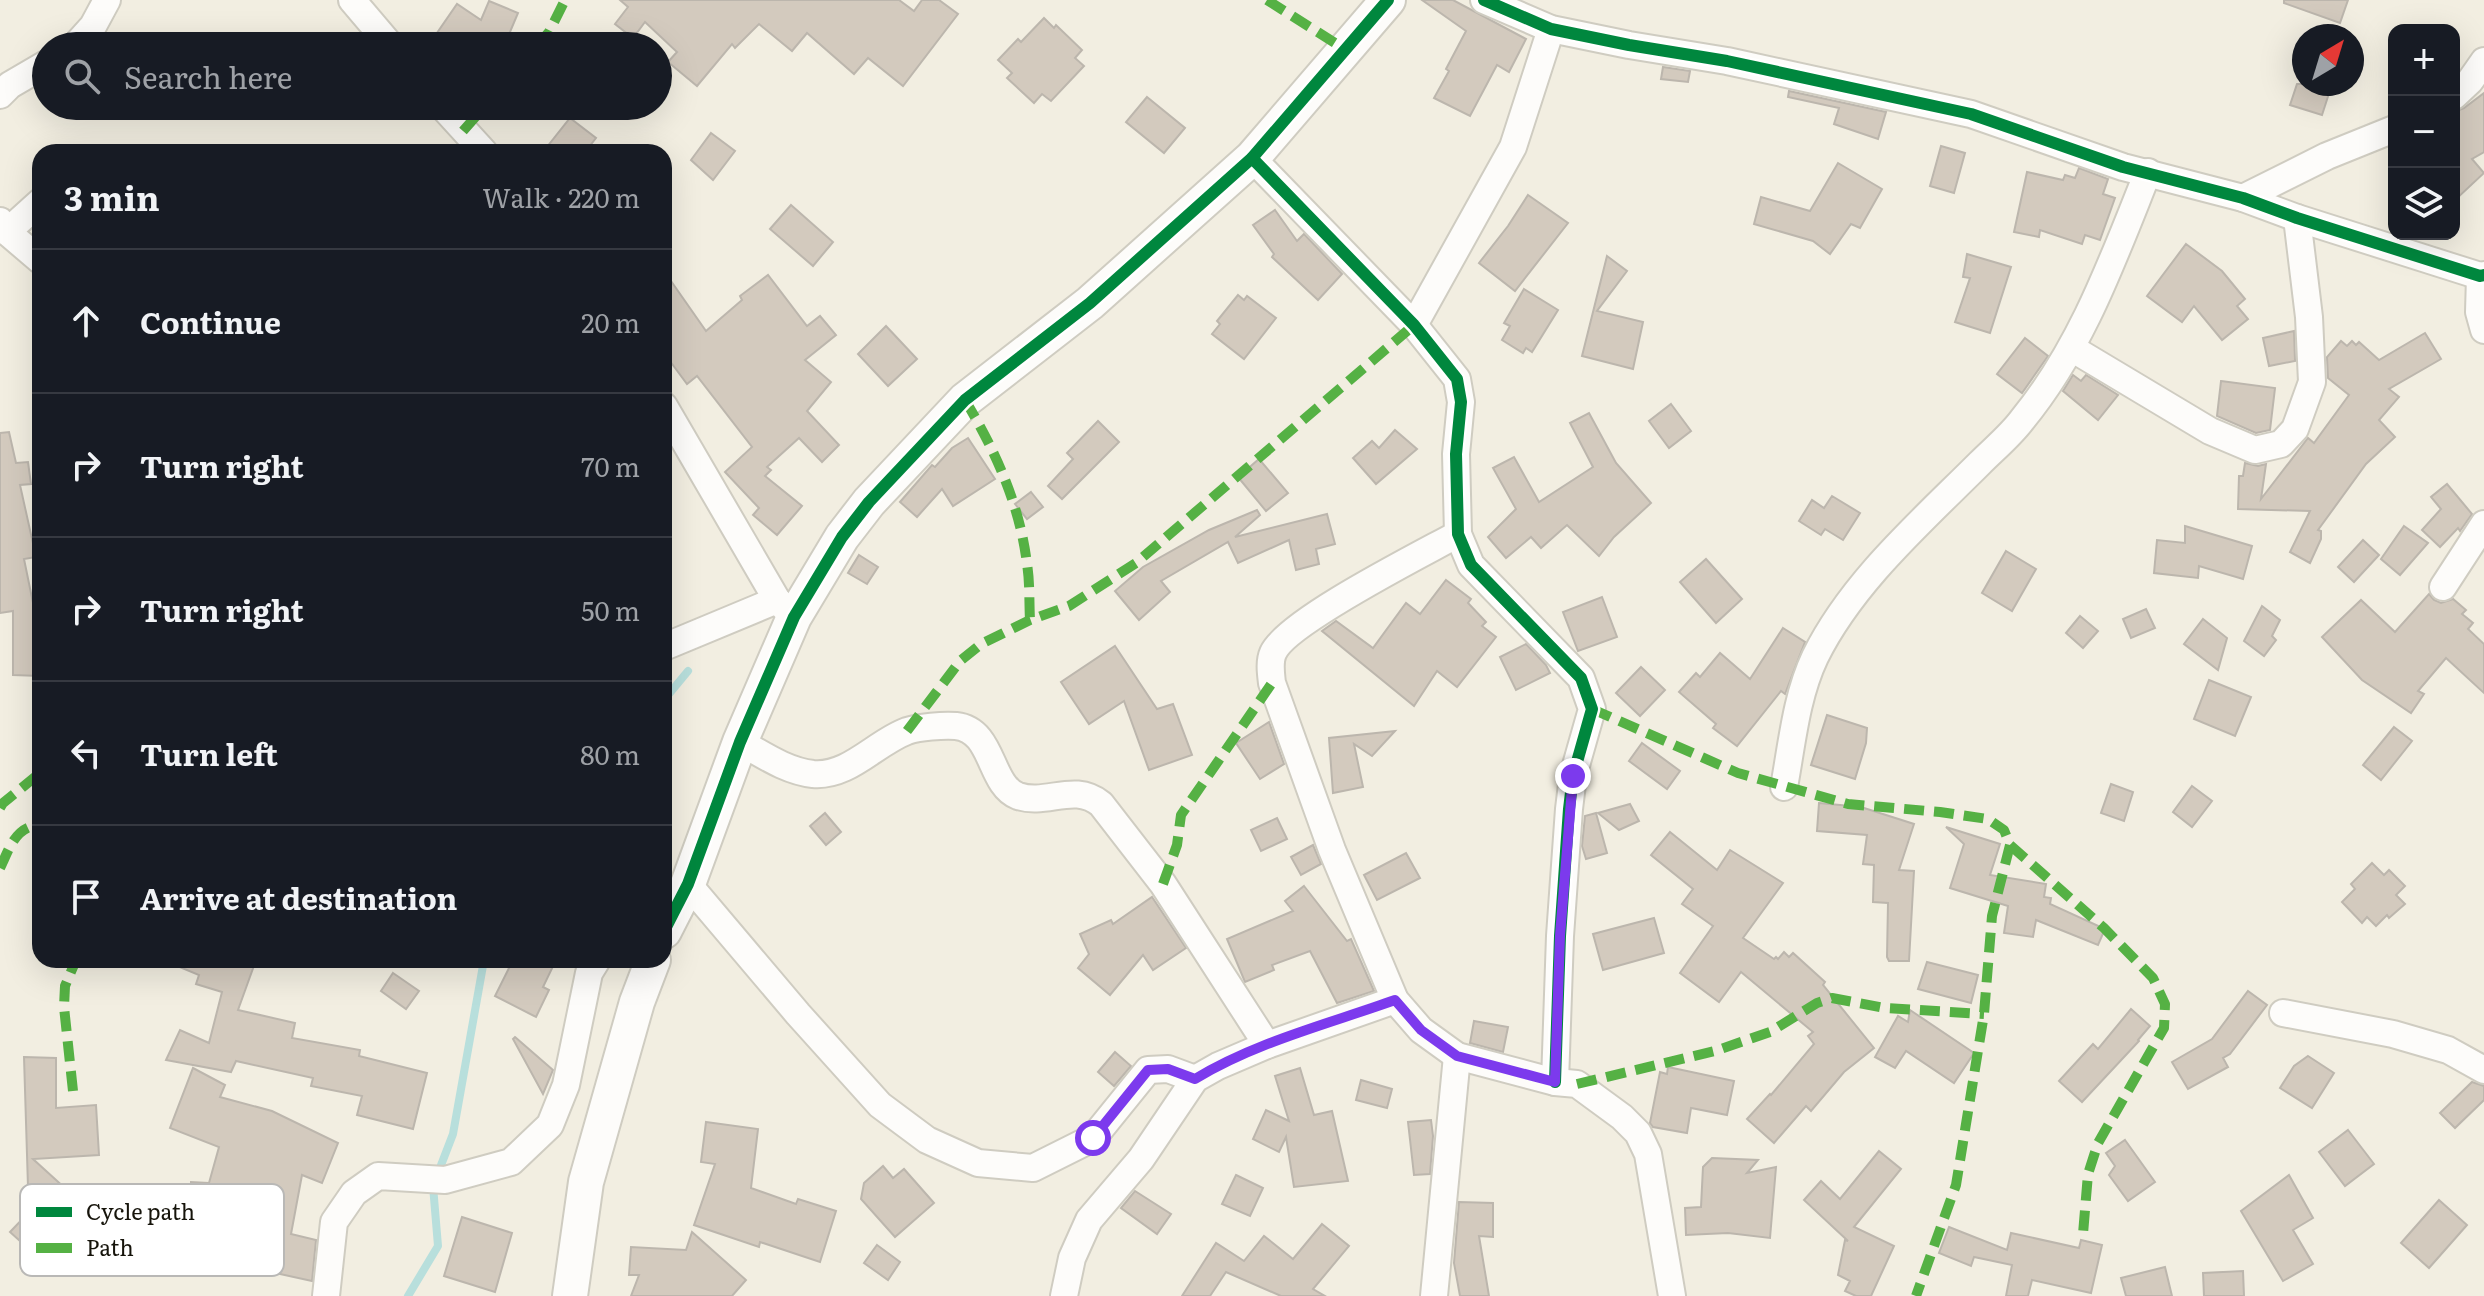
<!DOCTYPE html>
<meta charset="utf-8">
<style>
:root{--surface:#171b24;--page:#20242c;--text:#f1f3f6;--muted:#9ea1a6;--line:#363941}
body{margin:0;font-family:Literata,serif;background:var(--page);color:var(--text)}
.controls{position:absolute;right:24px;top:24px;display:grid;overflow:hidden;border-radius:16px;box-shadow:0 8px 32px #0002}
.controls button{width:72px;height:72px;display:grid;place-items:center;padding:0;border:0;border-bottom:2px solid var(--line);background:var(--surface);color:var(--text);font:40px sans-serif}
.compass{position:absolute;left:2292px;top:24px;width:72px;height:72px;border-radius:50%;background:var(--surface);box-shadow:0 8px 32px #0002;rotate:38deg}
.stop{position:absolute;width:24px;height:24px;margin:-18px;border:6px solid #7c3aed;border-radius:50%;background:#fff}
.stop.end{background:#7c3aed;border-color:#fff;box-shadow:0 2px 8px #0008}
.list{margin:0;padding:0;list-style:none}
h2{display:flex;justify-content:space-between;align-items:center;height:104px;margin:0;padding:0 32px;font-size:34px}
h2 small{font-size:26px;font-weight:400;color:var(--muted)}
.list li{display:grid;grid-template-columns:52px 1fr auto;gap:24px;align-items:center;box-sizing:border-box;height:144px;padding:0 32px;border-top:2px solid var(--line)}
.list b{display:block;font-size:30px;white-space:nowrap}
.list em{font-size:26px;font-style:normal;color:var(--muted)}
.icon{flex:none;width:44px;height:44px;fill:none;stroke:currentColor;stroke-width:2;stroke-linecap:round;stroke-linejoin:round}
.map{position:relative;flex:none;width:2484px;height:1296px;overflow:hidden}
.search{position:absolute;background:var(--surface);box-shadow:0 8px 32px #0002;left:32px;top:32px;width:640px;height:88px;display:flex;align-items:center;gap:20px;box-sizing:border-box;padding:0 28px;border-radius:44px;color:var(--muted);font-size:30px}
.panel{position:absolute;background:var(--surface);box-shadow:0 8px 32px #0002;left:32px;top:144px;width:640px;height:824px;border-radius:24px}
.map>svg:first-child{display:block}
</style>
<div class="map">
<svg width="2484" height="1296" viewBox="0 0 2484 1296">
<rect width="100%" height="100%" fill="#f2eee1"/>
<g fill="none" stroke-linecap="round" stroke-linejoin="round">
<!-- stream -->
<g stroke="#b8dfdc" stroke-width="8">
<path d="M664 700 688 671"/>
<path d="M408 1296 438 1246 433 1186 453 1134 484 960"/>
</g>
</g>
<!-- building -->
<g fill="#d3cabe" stroke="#bcb6ad" stroke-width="2">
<path d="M620 0H899L914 11 922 0H939L958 14 903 86 868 58 854 74 807 33 792 51 759 24 735 48 732 44 697 86 668 62 677 52 645 22 633 38 615 24 628 7Z"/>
<path d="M1422 0H1453L1526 39 1509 72 1497 65 1470 116 1434 98 1449 71 1446 69 1466 31Z"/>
<path d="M2284 0H2348L2340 23 2284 3Z"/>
<path d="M489 1 518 13 504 46H428L457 4 481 20Z"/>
<path d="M1044 18 1054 28 1056 25 1082 50 1075 58 1084 66 1051 101 1042 94 1034 103 1007 78 1012 73 998 60 1018 39 1021 42Z"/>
<path d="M1663 67 1690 71 1688 82 1661 79Z"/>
<path d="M2297 84H2332L2322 115 2290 105Z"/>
<path d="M1789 91 1886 112 1878 139 1834 124 1839 108 1788 97Z"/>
<path d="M2484 93V152L2472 159 2484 173 2454 201V112L2464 108Z"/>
<path d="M1147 97 1185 128 1164 153 1126 122Z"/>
<path d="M570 118 596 138 585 152H543Z"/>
<path d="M711 133 735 151 713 180 691 160Z"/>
<path d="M1941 146 1965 153 1954 193 1930 186Z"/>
<path d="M1838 163 1882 189 1860 228 1851 224 1830 254 1813 241 1754 224 1761 197 1810 211Z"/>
<path d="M2079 168 2108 179 2103 194 2115 198 2100 240 2085 235 2082 244 2040 230 2039 237 2014 232 2027 172 2063 180 2065 175 2075 178Z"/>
<path d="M1528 195 1568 223 1515 291 1479 263 1508 226Z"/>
<path d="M791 205 833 242 813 266 770 229Z"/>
<path d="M1275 210 1297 241 1304 234 1342 274 1318 300 1272 257 1274 254 1253 225Z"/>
<path d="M2186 244 2222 271 2245 299 2237 306 2248 319 2222 340 2194 306 2182 322 2147 296Z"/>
<path d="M1967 254 2011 267 1990 333 1955 322 1970 278 1963 277Z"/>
<path d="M1607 256 1627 271 1597 311 1643 322 1633 369 1582 356Z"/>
<path d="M664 271 706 331 742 300 740 296 768 275 807 326 820 316 836 335 805 360 831 382 807 411 839 445 822 462 799 438 767 467 771 470 765 476 802 506 777 535 753 515 759 508 725 472 752 447 697 376 687 384 664 353Z"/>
<path d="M1524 289 1558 310 1532 352 1526 348 1523 353 1502 340 1510 326 1504 323Z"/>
<path d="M1238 295 1244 300 1247 296 1276 318 1244 359 1212 334 1220 324 1217 321Z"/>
<path d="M886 326 917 359 888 386 858 354Z"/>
<path d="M2294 331 2295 361 2269 366 2263 338Z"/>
<path d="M2425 333 2441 359 2389 389 2399 397 2379 420 2395 437 2366 464 2318 530 2321 531V539L2310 563 2290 552 2310 511 2238 509 2239 476H2243L2245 463 2258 466 2266 464 2261 499 2308 438 2314 443 2349 395 2328 378 2327 357 2341 341 2347 346 2352 341 2356 345 2359 342 2379 360Z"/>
<path d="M2025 338 2048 356 2022 393 1997 374Z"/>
<path d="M2073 375 2081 381 2086 375 2118 395 2098 420 2063 391Z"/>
<path d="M2221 381 2275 388 2270 430 2256 433 2217 416Z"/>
<path d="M1671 404 1691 431 1669 448 1649 421Z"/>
<path d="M1589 413 1616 463 1651 503 1614 537 1599 556 1567 525 1541 548 1531 537 1506 558 1488 537 1516 509 1493 468 1514 457 1539 502 1593 467 1570 423Z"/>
<path d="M1098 421 1119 442 1062 499 1048 486 1073 459 1067 453Z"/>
<path d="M1395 430 1417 449 1376 484 1353 458 1372 441 1379 448Z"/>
<path d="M9 432 16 463 28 462 31 484 20 485 36 557 24 559 40 637V676L13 675V611L0 613V433Z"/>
<path d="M968 438 995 479 953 506 942 489 917 517 900 502 932 465 935 467 952 448Z"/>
<path d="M1259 459 1288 493 1266 511 1238 477Z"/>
<path d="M2447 484 2472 514 2460 531 2458 528 2440 547 2422 530 2441 509 2431 497Z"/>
<path d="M1031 492 1043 507 1027 519 1015 504Z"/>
<path d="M1832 496 1860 513 1843 540 1825 529 1821 535 1799 521 1812 500 1824 508Z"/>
<path d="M1257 510 1260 515 1235 537 1327 514 1335 544 1316 549 1319 564 1296 570 1289 540 1238 563 1228 542 1161 581 1170 592 1139 620 1115 591 1143 567 1209 530Z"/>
<path d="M2185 526 2252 546 2243 579 2199 566 2198 578 2154 573 2157 540 2185 543Z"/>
<path d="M2404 526 2428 543 2400 575 2381 559Z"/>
<path d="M2363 540 2379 555 2354 582 2338 567Z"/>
<path d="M2006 551 2036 569 2012 611 1982 593Z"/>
<path d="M859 555 878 567 867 584 848 573Z"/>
<path d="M1706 559 1742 599 1716 623 1680 582Z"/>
<path d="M1446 580 1471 599 1468 603 1486 622 1482 626 1496 637 1457 687 1437 671 1414 706 1322 631 1336 621 1373 648 1406 603 1420 614Z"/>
<path d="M2429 594 2434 600 2441 603 2453 599 2466 610 2462 614 2473 623 2468 629 2484 644V693L2446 658 2418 691 2424 694 2411 713 2362 680 2322 637 2361 600 2395 632Z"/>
<path d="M1602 597 1617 637 1578 651 1563 612Z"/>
<path d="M2262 606 2280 620 2272 636 2276 640 2264 656 2244 641Z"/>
<path d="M2146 609 2155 628 2131 638 2123 619Z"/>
<path d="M2080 616 2098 631 2083 648 2066 633Z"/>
<path d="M2203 619 2227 638 2218 670 2184 644Z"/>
<path d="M1783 628 1805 642 1785 694 1781 691 1737 746 1713 728 1716 724 1679 692 1696 673 1700 677 1720 653 1750 679Z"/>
<path d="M1526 644 1546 665 1550 673 1516 690 1500 657Z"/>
<path d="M1115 646 1157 709 1173 704 1192 755 1149 770 1124 701 1089 724 1061 682Z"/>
<path d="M1641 667 1665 690 1640 716 1616 693Z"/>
<path d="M2209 680 2251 697 2235 736 2194 719Z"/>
<path d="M1827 715 1867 728 1866 743 1855 779 1811 765Z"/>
<path d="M1269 722 1284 764 1260 779 1236 743Z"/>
<path d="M2394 727 2412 741 2381 780 2363 765Z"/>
<path d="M1395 731 1372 756 1354 744 1363 787 1333 793 1329 738Z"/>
<path d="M1642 743 1680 771 1667 789 1629 761Z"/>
<path d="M2111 784 2133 792 2124 821 2101 813Z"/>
<path d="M2192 786 2212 801 2192 827 2173 812Z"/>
<path d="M1819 803 1861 807 1914 824 1899 870 1914 871 1909 961H1889L1887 957 1888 903 1873 902 1874 865 1863 864 1867 835 1817 831Z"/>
<path d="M1630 804 1639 821 1619 830 1598 813Z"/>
<path d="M825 813 841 832 826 845 810 826Z"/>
<path d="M1596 813 1607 853 1586 859 1582 846 1585 816Z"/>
<path d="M1277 818 1287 839 1261 851 1251 830Z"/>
<path d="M1946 827 2000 844 1990 875 2046 884 2044 897 2051 898 2050 904 2105 929 2098 945 2036 920 2033 937 2004 933 2008 906 1950 888 1964 844Z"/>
<path d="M1670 832 1717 870 1730 850 1783 883 1743 938 1774 959 1776 957 1778 959 1784 952 1789 957 1793 953 1825 982 1823 985 1874 1048 1844 1072 1811 1111 1806 1106 1774 1143 1747 1119 1770 1094 1771 1095 1814 1044 1808 1036 1813 1032 1741 972 1719 1002 1680 973 1713 926 1682 904 1693 889 1651 855Z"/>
<path d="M1313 845 1321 864 1301 875 1291 857Z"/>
<path d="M1406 853 1420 878 1377 900 1364 875Z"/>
<path d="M2372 863 2384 875 2389 870 2405 886 2396 895 2405 904 2389 918 2387 915 2376 926 2367 917 2362 923 2342 902 2355 889 2351 884Z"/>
<path d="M1304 886 1347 941 1351 939 1374 991 1337 1003 1310 951 1272 965 1274 970 1245 982 1227 939 1293 911 1285 901Z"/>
<path d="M1152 897 1186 948 1153 970 1143 955 1110 995 1078 968 1089 954 1080 934 1111 920 1113 924Z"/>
<path d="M1654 918 1664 953 1603 970 1593 934Z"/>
<path d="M163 960H256L238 1010 295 1023 292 1038 360 1050 359 1056 427 1073 413 1129 357 1115 362 1096 311 1086 313 1078 236 1061 231 1072 166 1060 180 1030 209 1043 222 992 196 984 199 975Z"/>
<path d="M513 960H556L543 987 549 990 536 1017 495 996Z"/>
<path d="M1927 962 1978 975 1971 1003 1918 989Z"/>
<path d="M393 973 419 991 406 1009 381 991Z"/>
<path d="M2248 991 2267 1005 2230 1054 2223 1058 2228 1067 2188 1089 2172 1062 2212 1039Z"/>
<path d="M2131 1009 2150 1026 2138 1040 2139 1041 2082 1102 2059 1081 2093 1044 2098 1049Z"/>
<path d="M1910 1010 1974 1053 1954 1083 1906 1051 1895 1068 1875 1057 1898 1016 1908 1022Z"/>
<path d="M1474 1021 1508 1027 1503 1052 1470 1043Z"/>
<path d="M515 1037 553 1070 543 1094 513 1039Z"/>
<path d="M1115 1052 1131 1066 1114 1086 1098 1072Z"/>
<path d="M2308 1056 2334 1073 2312 1108 2280 1088 2294 1066Z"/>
<path d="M24 1057 56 1058V1108L96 1105 99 1155 33 1159 66 1189 49 1207 28 1187Z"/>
<path d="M1668 1067 1734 1081 1727 1115 1691 1108 1687 1133 1653 1127 1650 1123 1660 1072 1667 1074Z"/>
<path d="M193 1068 225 1085 220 1097 272 1111 338 1143 322 1183 302 1175 291 1234 316 1240 312 1281 239 1265 245 1240 189 1238 191 1182 209 1183 219 1147 170 1128Z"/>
<path d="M1300 1068 1314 1115 1332 1111 1348 1181 1294 1187 1286 1137 1279 1152 1253 1139 1266 1110 1289 1121 1275 1076Z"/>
<path d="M1361 1080 1392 1089 1387 1108 1356 1100Z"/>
<path d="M2472 1082 2484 1086V1100L2455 1128 2440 1113Z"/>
<path d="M1431 1120 1433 1136 1430 1174 1414 1175 1408 1122Z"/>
<path d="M706 1122 758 1129 751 1188 796 1204 798 1199 836 1211 820 1262 760 1242 759 1247 694 1225 715 1164 701 1162Z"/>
<path d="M2348 1130 2374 1164 2345 1186 2319 1152Z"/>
<path d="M2125 1140 2155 1182 2128 1201 2109 1175 2115 1166 2106 1153Z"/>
<path d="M1879 1151 1901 1169 1854 1227 1894 1246 1871 1296H1856L1845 1291 1850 1281 1838 1275 1845 1240 1848 1241 1804 1200 1821 1181 1840 1199Z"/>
<path d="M1712 1158 1758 1160 1747 1173 1776 1167 1770 1238 1728 1233 1686 1235 1685 1208 1701 1207 1703 1167Z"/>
<path d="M883 1166 893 1178 904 1169 934 1203 895 1237 861 1199 864 1183Z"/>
<path d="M1236 1175 1263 1188 1250 1216 1222 1204Z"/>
<path d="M2289 1175 2313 1218 2293 1230 2313 1264 2283 1281 2241 1211Z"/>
<path d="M1135 1191 1171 1214 1157 1234 1121 1208Z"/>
<path d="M2439 1200 2467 1225 2429 1268 2401 1243Z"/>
<path d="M1459 1202 1493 1203V1237L1479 1236 1489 1296H1460L1454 1263Z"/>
<path d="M33 1208 52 1226 30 1250 10 1232Z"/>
<path d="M462 1217 512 1233 495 1292 444 1276Z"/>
<path d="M1322 1224 1349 1246 1313 1289 1325 1296H1281L1226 1272 1210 1296H1182L1216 1243 1244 1261 1264 1236 1293 1259Z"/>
<path d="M1949 1227 2007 1250 2011 1233 2079 1248 2081 1240 2102 1245 2091 1293 2032 1280 2028 1296H2006L2012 1265 1974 1257 1971 1266 1939 1253Z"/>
<path d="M692 1232 746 1280 732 1296H631L639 1275H629L631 1247 686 1250Z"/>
<path d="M877 1245 900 1262 888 1280 864 1263Z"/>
<path d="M2165 1267 2172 1296H2126L2121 1278Z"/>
<path d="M2243 1271 2244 1296H2204L2203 1273Z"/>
</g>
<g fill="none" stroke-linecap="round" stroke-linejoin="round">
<defs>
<g id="minor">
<path d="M352 0 391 46"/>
<path d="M1484 0 1551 29 1629 45 1727 61 1971 114 2123 167 2243 198 2297 218 2480 276 2484 275"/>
<path d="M75 46 93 26 107 0"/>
<path d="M0 95 10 85 46 64"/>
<path d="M2454 96 2470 81 2484 61"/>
<path d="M442 106 484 152"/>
<path d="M1252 158 1414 325 1457 379 1461 402 1456 454 1458 534 1471 565 1581 678 1592 709 1573 776 1569 809 1560 936 1555 1082"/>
<path d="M2243 198 2327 156 2394 129"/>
<path d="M0 221 7 232 40 260"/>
<path d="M7 232 40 202"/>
<path d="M2480 276 2479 312 2484 330"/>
<path d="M1414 325 1513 147 1551 29"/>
<path d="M2073 349 2210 431 2255 450 2281 444 2295 429 2312 382 2309 317 2297 218"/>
<path d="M664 406 777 600 794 617"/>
<path d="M1458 534C1422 554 1286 622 1273 653 1269 662 1271 674 1272 683L1332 850 1395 1000 1421 1030 1457 1056 1555 1082 1577 1084 1622 1117 1638 1133 1648 1154 1672 1296"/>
<path d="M2443 587 2484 524"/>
<path d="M664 647 777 600"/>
<path d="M740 742C762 754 786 771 813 774 849 777 875 743 907 731 919 727 943 725 956 726 994 730 989 785 1018 796 1047 806 1074 782 1101 804L1163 884 1267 1045"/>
<path d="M1784 787C1792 744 1796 697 1815 657 1852 582 1921 522 1980 463 1994 449 2010 436 2022 420 2082 347 2113 259 2148 172"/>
<path d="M688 884 798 1014 880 1105 927 1140 978 1163 1033 1168 1093 1138 1148 1070 1168 1069 1195 1079"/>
<path d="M2283 1013 2393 1034 2448 1050 2484 1070"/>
<path d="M326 1296 334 1222 354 1193 378 1176 445 1180 511 1162 550 1125 566 1085 589 973 597 960"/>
<path d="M1064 1296 1072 1258 1089 1220 1141 1159 1195 1079 1218 1066 1267 1045 1395 1000"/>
<path d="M1434 1296 1457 1056"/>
</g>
<g id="tertiary">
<path d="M664 931 688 884 740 742 794 617 842 537 869 502 965 400 1090 303 1252 158 1388 0"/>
<path d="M570 1296 586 1182 637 1002 653 960"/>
</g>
</defs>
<!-- minor casing -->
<use href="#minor" stroke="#cfccc1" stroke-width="30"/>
<!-- tertiary casing -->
<use href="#tertiary" stroke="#cfccc1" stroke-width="38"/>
<!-- minor -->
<use href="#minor" stroke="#fdfcfa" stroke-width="26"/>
<!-- tertiary -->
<use href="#tertiary" stroke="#fdfcfa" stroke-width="34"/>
<!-- quiet -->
<g stroke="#55b144" stroke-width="10" stroke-dasharray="20 10" stroke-linecap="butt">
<path d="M1267 0 1346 50"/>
<path d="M537 46 549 32 565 0"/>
<path d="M463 131 485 106"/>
<path d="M965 400C995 450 1020 505 1027 564 1030 582 1029 601 1030 620"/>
<path d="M1592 709 1738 773 1848 804 1940 812 1988 819 2004 830 2010 845 1992 916 1984 1014 1956 1185 1916 1296"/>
<path d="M907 731 960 661 981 644 1030 620 1069 606 1136 563 1414 325"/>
<path d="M0 808 3 803 40 773"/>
<path d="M2010 845 2104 928 2153 978 2165 1004 2164 1028 2098 1143 2088 1174 2083 1234"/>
<path d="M0 868C9 850 15 826 40 825"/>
<path d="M1163 884 1177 845 1181 815 1272 683"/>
<path d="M1577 1084 1715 1051 1770 1032 1817 1003 1832 998 1885 1008 1984 1014"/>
<path d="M73 1091 64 1007 65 986 76 960"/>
</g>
<defs>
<g id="cycleway">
<path d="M1484 0 1551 29 1629 45 1727 61 1971 114 2123 167 2243 198 2297 218 2480 276 2484 275"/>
<path d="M1252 158 1414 325 1457 379 1461 402 1456 454 1458 534 1471 565 1581 678 1592 709 1573 776 1569 809 1560 936 1555 1082"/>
<path d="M664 931 688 884 740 742 794 617 842 537 869 502 965 400 1090 303 1252 158 1388 0"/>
</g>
</defs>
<!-- cycleway casing -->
<use href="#cycleway" stroke="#fff" stroke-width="17"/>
<!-- cycleway -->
<use href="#cycleway" stroke="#00873e" stroke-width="12"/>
</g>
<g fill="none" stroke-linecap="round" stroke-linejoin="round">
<!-- route -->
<path stroke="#7c3aed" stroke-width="10" d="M1093 1138 1148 1070 1168 1069 1195 1079C1256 1042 1328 1024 1395 1000L1421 1030 1457 1056 1555 1082 1560 936 1573 776"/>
</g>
<!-- legend -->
<rect x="20" y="1184" width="264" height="92" rx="12" fill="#fff" stroke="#b9b8b6" stroke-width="2"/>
<rect x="36" y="1207" width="36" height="10" fill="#00873e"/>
<rect x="36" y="1243" width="36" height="10" fill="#55b144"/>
<g font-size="22" fill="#16140b">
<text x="86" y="1220">Cycle path</text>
<text x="86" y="1256">Path</text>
</g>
</svg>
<div class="controls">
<button>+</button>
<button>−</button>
<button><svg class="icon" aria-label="layers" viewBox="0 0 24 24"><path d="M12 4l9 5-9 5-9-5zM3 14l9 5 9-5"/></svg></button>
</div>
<svg class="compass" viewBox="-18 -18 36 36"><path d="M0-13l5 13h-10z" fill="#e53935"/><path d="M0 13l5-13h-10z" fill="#9ea1a6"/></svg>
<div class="stop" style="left:1093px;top:1138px"></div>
<div class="stop end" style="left:1573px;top:776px"></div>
<div class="search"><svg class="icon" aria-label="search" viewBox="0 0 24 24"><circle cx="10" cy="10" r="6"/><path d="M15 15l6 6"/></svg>Search here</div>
<section class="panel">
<h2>3 min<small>Walk · 220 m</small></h2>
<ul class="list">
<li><svg class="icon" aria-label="ahead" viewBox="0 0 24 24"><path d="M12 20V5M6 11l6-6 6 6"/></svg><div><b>Continue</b></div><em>20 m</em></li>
<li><svg class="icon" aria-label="right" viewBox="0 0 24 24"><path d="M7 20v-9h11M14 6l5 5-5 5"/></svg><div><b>Turn right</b></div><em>70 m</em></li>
<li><svg class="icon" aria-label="right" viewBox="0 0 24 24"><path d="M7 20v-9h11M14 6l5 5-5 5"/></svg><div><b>Turn right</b></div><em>50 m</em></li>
<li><svg class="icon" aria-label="left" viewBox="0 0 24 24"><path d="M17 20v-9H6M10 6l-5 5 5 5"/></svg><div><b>Turn left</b></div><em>80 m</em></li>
<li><svg class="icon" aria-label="arrive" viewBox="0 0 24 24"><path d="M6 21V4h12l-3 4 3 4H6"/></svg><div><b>Arrive at destination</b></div></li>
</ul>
</section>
</div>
